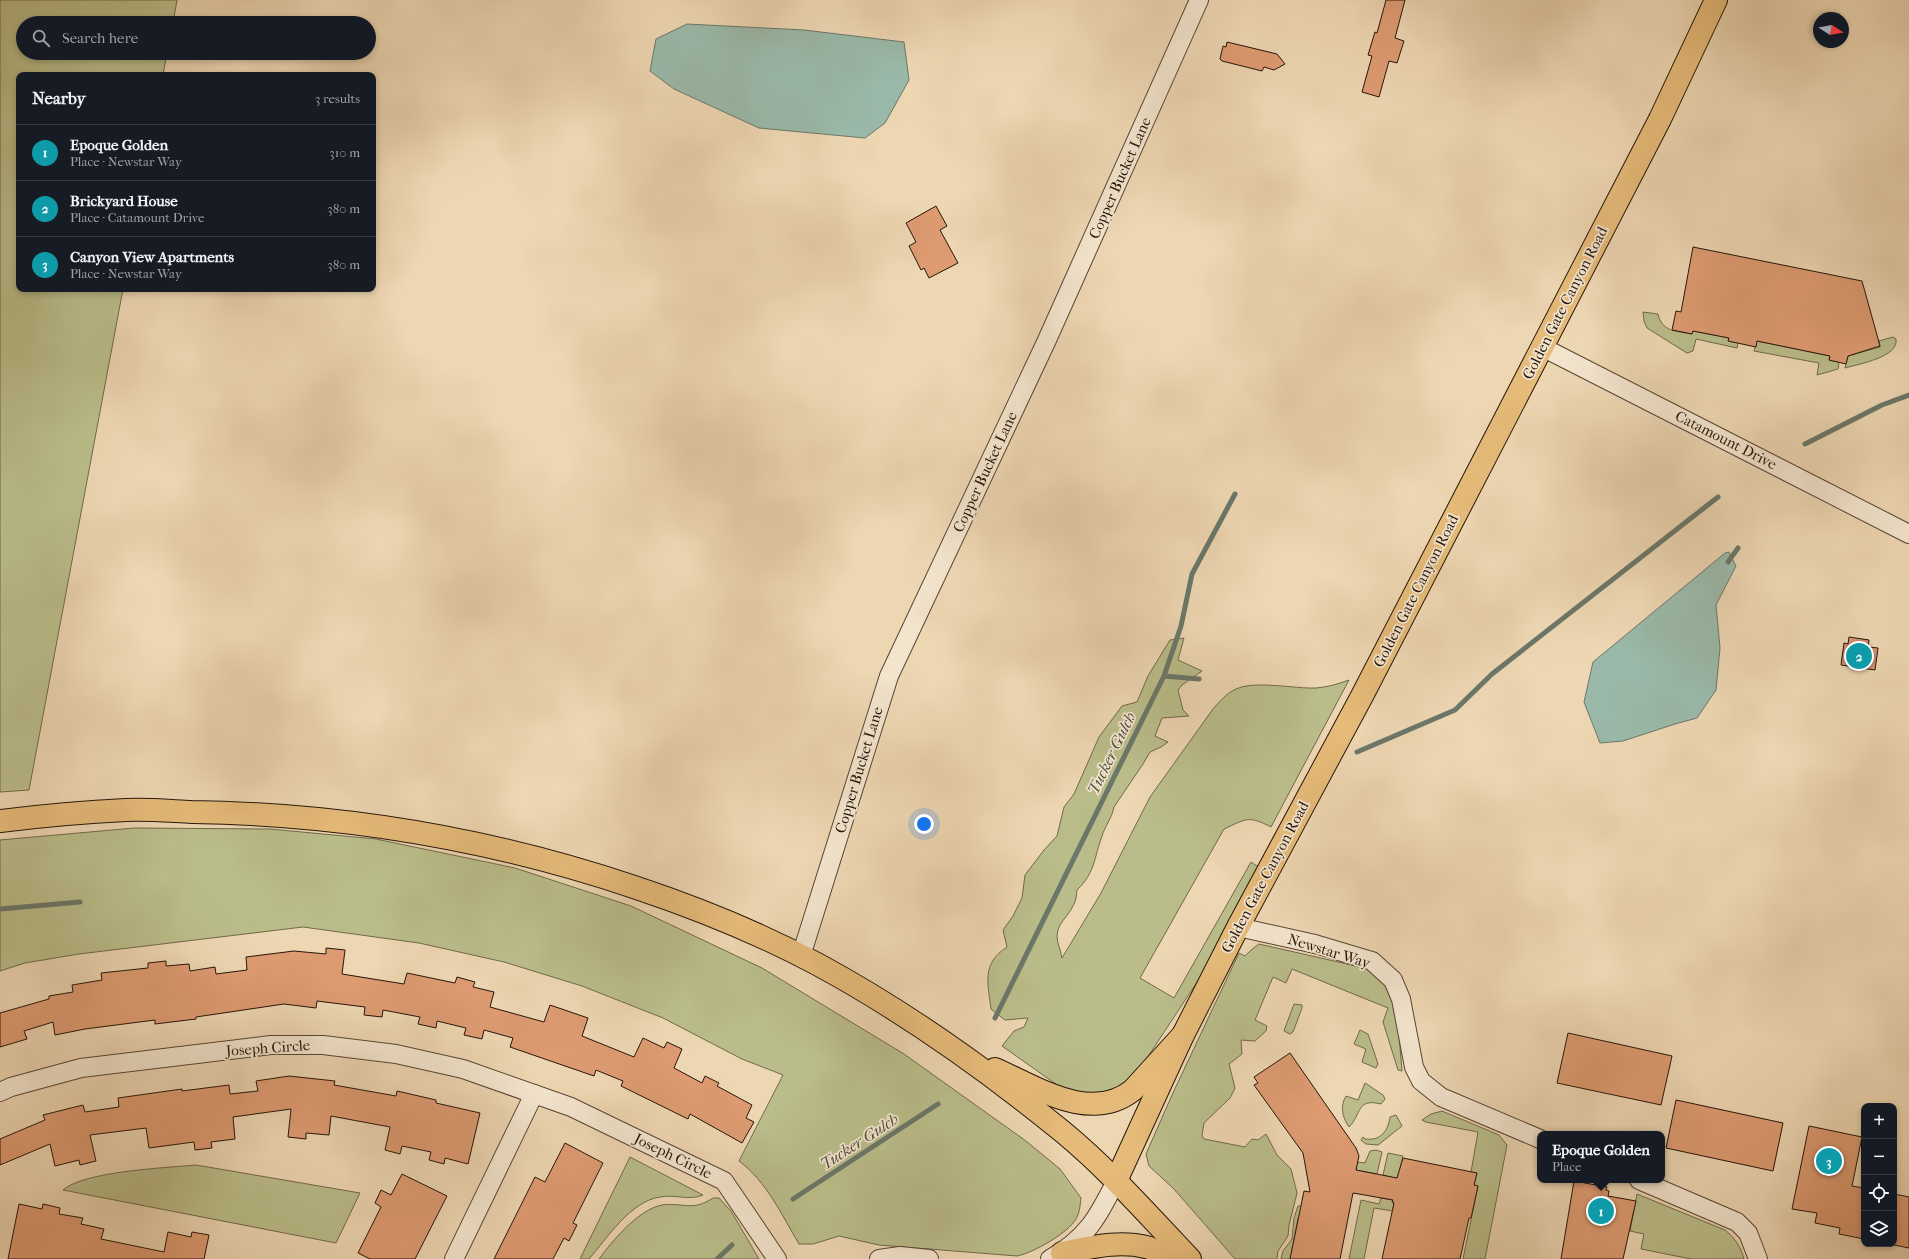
<!DOCTYPE html>
<meta charset="utf-8">
<style>
:root{--surface:#171b24;--page:#242831;--text:#f1f3f6;--muted:#9ea1a6;--line:#363941;--accent:#8c9099}
body{margin:0;font-family:"IM FELL French Canon",serif;background:var(--page);color:var(--text)}
.controls{position:absolute;right:12px;bottom:12px;display:grid;overflow:hidden;border-radius:8px;box-shadow:0 2px 6px #0003}
.controls button{width:36px;height:36px;display:grid;place-items:center;padding:0;border:0;border-bottom:1px solid var(--line);background:var(--surface);color:var(--text);font:20px sans-serif}
.compass{position:absolute;left:1813px;top:12px;width:36px;height:36px;border-radius:50%;background:var(--surface);box-shadow:0 2px 6px #0003;rotate:101deg}
.you{position:absolute;left:924px;top:824px;width:14px;height:14px;margin:-10px;border:3px solid #fff;border-radius:50%;background:#1a73e8;box-shadow:0 0 0 6px #1a73e833}
.badge{display:grid;place-items:center;width:26px;height:26px;border-radius:50%;background:var(--accent);color:#fff;font-size:13px;font-weight:700}
.pin{position:absolute;translate:-50% -50%;border:2px solid #fff;box-shadow:0 1px 4px #0006}
.popup{position:absolute;left:1537px;top:1131px;width:128px;height:52px;box-sizing:border-box;display:grid;place-content:center;border-radius:8px;background:var(--surface);filter:drop-shadow(0 1px 3px #0005);font-size:13px;white-space:nowrap;color:var(--muted)}
.popup b{font-size:15px;color:var(--text)}
.popup::after{content:'';position:absolute;left:50%;top:100%;margin-left:-8px;border:8px solid transparent;border-top-color:var(--surface)}
.list{margin:0;padding:0;list-style:none}
h2{display:flex;justify-content:space-between;align-items:center;height:52px;margin:0;padding:0 16px;font-size:17px}
h2 small{font-size:13px;font-weight:400;color:var(--muted)}
.list li{display:grid;grid-template-columns:26px 1fr auto;gap:12px;align-items:center;box-sizing:border-box;height:56px;padding:0 16px;border-top:1px solid var(--line)}
.list b{display:block;font-size:15px;white-space:nowrap}
.list p{margin:0;font-size:13px;white-space:nowrap;color:var(--muted)}
.list em{font-size:13px;font-style:normal;color:var(--muted)}
.icon{flex:none;width:22px;height:22px;fill:none;stroke:currentColor;stroke-width:2;stroke-linecap:round;stroke-linejoin:round}
.map{position:relative;flex:none;width:1909px;height:1259px;overflow:hidden}
.search{position:absolute;background:var(--surface);box-shadow:0 2px 6px #0003;left:16px;top:16px;width:360px;height:44px;display:flex;align-items:center;gap:10px;box-sizing:border-box;padding:0 14px;border-radius:22px;color:var(--muted);font-size:15px}
.panel{position:absolute;background:var(--surface);box-shadow:0 2px 6px #0003;left:16px;top:72px;width:360px;height:220px;border-radius:8px}
.map>svg:first-child{display:block}
</style>
<div class="map">
<svg width="1909" height="1259" viewBox="0 0 1909 1259">
<rect width="100%" height="100%" fill="#edd6b2"/>
<filter id="stains"><feTurbulence type="fractalNoise" baseFrequency=".005" numOctaves="4"/><feColorMatrix values="0 0 0 0 .2 0 0 0 0 .09 0 0 0 0 .02 0 0 0 .5 -.17"/></filter>
<radialGradient id="worn" r=".72"><stop offset=".6" stop-color="#630" stop-opacity="0"/><stop offset="1" stop-color="#630" stop-opacity=".3"/></radialGradient>
<!-- green -->
<g fill="#babd8a" stroke="#70694a">
<path d="M0 0H177L173 23H23V53H167L163 75H19V289H123L29 790 0 792Z"/>
<path d="M1643 312 1658 314C1662 332 1676 331 1692 334L1693 331 1729 338 1728 341 1738 343 1737 348 1696 339 1693 351 1687 353 1647 328 1644 321Z"/>
<path d="M1893 337 1896 339C1899 357 1859 364 1845 368L1848 356 1880 347 1879 341Z"/>
<path d="M1757 341 1830 356 1829 360 1839 362 1838 369 1817 375 1819 363 1754 351Z"/>
<path d="M1184 638 1178 660 1202 671 1182 685 1178 690 1183 710 1189 716 1162 718 1155 736 1168 742 1161 747 1150 752 1143 764 1114 807C1112 818 1105 826 1102 836 1094 858 1095 873 1077 890 1077 913 1057 919 1057 936 1057 943 1061 951 1062 958L1101 893 1150 797 1213 709C1220 701 1227 693 1236 689 1255 680 1295 689 1316 688 1328 687 1338 684 1349 680L1271 827C1248 815 1246 819 1224 829L1140 978 1174 998 1251 862 1260 868 1207 967 1149 1055 1125 1084 1099 1094 1088 1095 1060 1087 1002 1046 1014 1031 1024 1027 1028 1018 1005 1020 991 1009C988 983 981 964 1007 947L1003 930 1013 916 1022 898 1025 875 1044 850 1057 836 1064 807 1074 794 1099 737 1122 706 1137 702 1148 676 1170 640Z"/>
<path d="M134 828 270 829 376 839 515 868 631 906 762 968 904 1054 1026 1141 1060 1169 1081 1198C1080 1205 1080 1212 1076 1219 1068 1233 1033 1253 1017 1256L879 1245 839 1236 813 1244H799C781 1214 767 1182 739 1161L783 1075 742 1059 663 1018 582 986 504 962 419 943 303 927 79 954 25 963 0 971V840Z"/>
<path d="M1259 944 1369 969 1389 988 1396 1000 1402 1071 1398 1070 1383 1022 1388 1008 1292 969 1286 983 1273 977 1255 1020 1267 1026 1266 1031 1255 1041 1241 1040 1242 1054 1229 1064 1235 1088 1230 1098 1204 1123 1202 1136 1204 1139 1245 1147 1252 1139 1258 1140 1266 1134 1277 1155 1291 1169 1297 1193 1289 1225 1288 1236 1278 1251 1277 1259H1235L1174 1189 1149 1166 1146 1154 1172 1095 1239 953 1245 956 1251 950Z"/>
<path d="M1294 1004 1302 1005V1008L1293 1032 1290 1034 1284 1031 1285 1028Z"/>
<path d="M1360 1030 1368 1034 1378 1064 1376 1068 1362 1062 1366 1049 1354 1044Z"/>
<path d="M1365 1083 1383 1095 1385 1099 1381 1104C1356 1098 1362 1114 1349 1127 1342 1117 1340 1106 1346 1096L1358 1100Z"/>
<path d="M1442 1111 1499 1135 1507 1145 1485 1259H1463L1478 1186 1474 1185 1477 1173 1471 1172 1478 1132 1426 1122 1422 1120 1431 1114Z"/>
<path d="M1396 1115 1402 1126 1378 1145 1366 1144 1361 1140 1363 1137 1365 1139C1381 1141 1388 1131 1390 1117Z"/>
<path d="M1376 1150 1382 1152 1377 1174 1356 1170 1357 1162 1365 1163 1370 1151Z"/>
<path d="M1388 1153 1403 1156 1395 1190 1385 1188 1387 1176 1383 1175Z"/>
<path d="M630 1157 703 1195C689 1201 675 1194 660 1197 631 1201 607 1238 589 1259H580Z"/>
<path d="M196 1165 360 1193 336 1243 63 1190C85 1171 165 1168 196 1165Z"/>
<path d="M1637 1194 1725 1230C1735 1238 1741 1247 1744 1259H1691L1641 1249 1644 1234 1630 1231Z"/>
<path d="M713 1198H719L731 1211 759 1259H599C612 1241 639 1209 662 1205 683 1202 692 1212 713 1198Z"/>
<path d="M1381 1198 1393 1200 1392 1202 1394 1203 1393 1211 1374 1208 1364 1259H1349L1361 1200 1379 1204Z"/>
<path d="M1298 1206H1301L1300 1218H1298L1290 1259H1281L1283 1251 1292 1239 1294 1218Z"/>
</g>
<!-- water -->
<g fill="#9ab9a9" stroke="#6b7769">
<path d="M687 24 804 30 904 42 909 80 885 123 865 138 759 128 674 89 650 71 656 39Z"/>
<path d="M1729 552 1736 566 1716 605 1720 648 1716 690 1697 718 1675 724 1623 741 1600 743 1584 702 1593 662 1725 553Z"/>
</g>
<g fill="none" stroke-linecap="round" stroke-linejoin="round">
<!-- stream -->
<g stroke="#6b7769" stroke-width="5">
<path d="M1805 444 1882 405 1909 395"/>
<path d="M1728 562 1738 548"/>
<path d="M1164 676 1199 679"/>
<path d="M1357 752 1455 710 1492 674 1718 497"/>
<path d="M0 909 80 902"/>
<path d="M995 1018 1164 676 1181 626 1192 574 1235 494"/>
<path d="M793 1199 938 1104"/>
<path d="M717 1259 732 1245"/>
</g>
</g>
<!-- building -->
<g fill="#de9b72" stroke="#251509">
<path d="M1386 0H1405L1395 38 1404 41 1397 63 1389 61 1379 97 1362 92 1372 56 1368 55 1375 32 1377 33Z"/>
<path d="M1227 42 1277 54 1285 64 1274 70 1264 67 1262 71 1222 61 1220 59 1223 46 1226 47Z"/>
<path d="M936 206 947 226 940 230 958 263 929 278 924 268 921 270 909 246 916 242 906 223Z"/>
<path d="M1693 247 1862 281 1880 346 1848 356 1846 364 1829 360 1830 356 1757 341 1756 347 1728 341 1729 338 1693 331 1692 334 1672 330 1676 311 1681 312Z"/>
<path d="M1849 637 1869 640 1868 647 1878 648 1875 670 1841 665 1844 643 1848 644Z"/>
<path d="M326 948 345 950 342 974 404 984 407 973 455 983 457 977 475 982 473 987 494 992 490 1007 544 1022 550 1005 588 1018 582 1036 634 1057 643 1038 664 1048 667 1042 682 1049 674 1068 702 1083 705 1076 719 1083 717 1086 752 1105 746 1118 754 1122 742 1143 690 1114 688 1119 621 1086 623 1081 596 1070 594 1076 510 1047 513 1038 484 1030 482 1039 464 1035 466 1028 437 1021 436 1028 418 1024 420 1017 383 1010 382 1017 364 1015 365 1007 317 1001 316 1008 284 1004 196 1017V1019L155 1024V1020L85 1029 55 1035 53 1022 24 1031 27 1039 0 1047V1013L49 999V996L73 992 72 985 102 980 101 973 148 968V963L166 961V966L189 964 190 971 215 967 216 974 247 970 246 957 294 951 326 954Z"/>
<path d="M1568 1033 1672 1056 1661 1105 1557 1083Z"/>
<path d="M1290 1053 1356 1148 1359 1156 1356 1170 1397 1178 1403 1158 1477 1173 1474 1185 1478 1186 1471 1218H1469L1460 1259H1382L1394 1203 1392 1202 1393 1200 1353 1193 1340 1259H1290L1304 1191 1310 1192 1303 1153 1254 1085 1258 1083 1254 1077Z"/>
<path d="M289 1076 335 1081 334 1085 396 1096 397 1091 436 1100V1103L480 1113 468 1164 445 1158 444 1164 429 1160 431 1152 402 1146 400 1154 385 1150 390 1127 331 1116 329 1135 306 1133V1139L288 1137 291 1109 233 1117 235 1139 211 1142 212 1148 195 1150 194 1142 149 1148 146 1128 90 1135 96 1161 80 1165 79 1160 55 1166 50 1144 0 1165V1139L45 1120 43 1115 83 1105 85 1112 119 1107 118 1098 182 1089V1091L229 1085 230 1094 258 1091 256 1081Z"/>
<path d="M1676 1100 1783 1123 1773 1171 1666 1148Z"/>
<path d="M1809 1126 1862 1137 1852 1186 1864 1188V1239L1839 1234 1840 1228 1815 1223 1817 1213 1792 1209Z"/>
<path d="M565 1143 603 1163 573 1223 577 1225 569 1241 564 1238 553 1259H494L535 1177 545 1182Z"/>
<path d="M402 1174 447 1196 415 1259H370L358 1253 381 1207 375 1203 381 1190 391 1195Z"/>
<path d="M1574 1181 1607 1187 1606 1190 1609 1191 1608 1196 1636 1201 1623 1259H1561Z"/>
<path d="M1894 1194 1909 1197V1248L1894 1245Z"/>
<path d="M19 1204 42 1209 43 1204 60 1208 59 1214 83 1218 81 1224 104 1229 101 1239 164 1252 168 1232 191 1237 192 1232 209 1235 204 1259H8Z"/>
</g>
<g fill="none" stroke-linecap="round" stroke-linejoin="round">
<defs>
<g id="minor">
<path d="M1542 347 1909 534"/>
<path d="M1238 927 1315 944 1372 961 1393 980 1401 999 1414 1067 1421 1081 1441 1097 1540 1139"/>
<path d="M801 956 889 676 1047 340 1199 0"/>
<path d="M0 1092 11 1087 81 1068 271 1045H323L396 1054 463 1069 571 1107 724 1181 777 1259"/>
<path d="M1639 1180 1737 1222 1748 1233 1758 1259"/>
<path d="M454 1259 534 1094"/>
<path d="M879 1259 900 1256 929 1259"/>
<path d="M1050 1259C1087 1238 1098 1217 1116 1181"/>
</g>
<path id="major" d="M1116 1181 1183 1035 1238 927 1362 696 1660 119 1716 0"/>
<g id="highway">
<path d="M0 821C41 816 84 812 126 810 147 809 170 811 192 812 343 814 491 839 634 887 697 908 759 933 817 964 904 1011 987 1070 1063 1132 1109 1170 1149 1216 1190 1259"/>
<path d="M995 1069C1036 1087 1091 1124 1133 1090L1183 1035"/>
<path d="M1062 1253C1089 1248 1118 1240 1146 1247 1155 1249 1163 1255 1172 1259"/>
</g>
</defs>
<!-- minor casing -->
<use href="#minor" stroke="#574533" stroke-width="20"/>
<!-- major casing -->
<use href="#major" stroke="#251509" stroke-width="24"/>
<!-- highway casing -->
<use href="#highway" stroke="#251509" stroke-width="24"/>
<!-- minor -->
<use href="#minor" stroke="#f3e4cd" stroke-width="18"/>
<!-- major -->
<use href="#major" stroke="#e6bb79" stroke-width="22"/>
<!-- highway -->
<use href="#highway" stroke="#e6bb79" stroke-width="22"/>
</g>
<g text-anchor="middle" stroke-width="3.5" stroke-linejoin="round" paint-order="stroke">
<!-- street labels -->
<g font-size="15" fill="#251509" stroke="#f3e4cd">
<text transform="translate(1120 178) rotate(-66)" y="5">Copper Bucket Lane</text>
<text transform="translate(1565 303) rotate(-63)" y="5">Golden Gate Canyon Road</text>
<text transform="translate(1726 440) rotate(27)" y="5">Catamount Drive</text>
<text transform="translate(985 472) rotate(-65)" y="5">Copper Bucket Lane</text>
<text transform="translate(1416 591) rotate(-63)" y="5">Golden Gate Canyon Road</text>
<text transform="translate(859 770) rotate(-73)" y="5">Copper Bucket Lane</text>
<text transform="translate(1265 877) rotate(-62)" y="5">Golden Gate Canyon Road</text>
<text transform="translate(1329 951) rotate(17)" y="5">Newstar Way</text>
<text transform="translate(268 1048) rotate(-4)" y="5">Joseph Circle</text>
<text transform="translate(673 1156) rotate(26)" y="5">Joseph Circle</text>
</g>
<!-- water labels -->
<g font-size="16" font-style="italic" fill="#4e4e41" stroke="#f3e4cd">
<text transform="translate(1111 753) rotate(-64)" y="6">Tucker Gulch</text>
<text transform="translate(859 1141) rotate(-33)" y="6">Tucker Gulch</text>
</g>
</g>
<rect width="100%" height="100%" filter="url(#stains)"/>
<rect width="100%" height="100%" fill="url(#worn)"/>
</svg>
<div class="controls">
<button>+</button>
<button>−</button>
<button><svg class="icon" aria-label="locate" viewBox="0 0 24 24"><circle cx="12" cy="12" r="6"/><path d="M12 2v4M12 18v4M2 12h4M18 12h4"/></svg></button>
<button><svg class="icon" aria-label="layers" viewBox="0 0 24 24"><path d="M12 4l9 5-9 5-9-5zM3 14l9 5 9-5"/></svg></button>
</div>
<svg class="compass" viewBox="-18 -18 36 36"><path d="M0-13l5 13h-10z" fill="#e53935"/><path d="M0 13l5-13h-10z" fill="#9ea1a6"/></svg>
<div class="you"></div>
<div class="pin badge" style="left:1601px;top:1211px;background:#0f9aa8">1</div>
<div class="popup"><b>Epoque Golden</b>Place</div>
<div class="pin badge" style="left:1859px;top:656px;background:#0f9aa8">2</div>
<div class="pin badge" style="left:1829px;top:1161px;background:#0f9aa8">3</div>
<div class="search"><svg class="icon" aria-label="search" viewBox="0 0 24 24"><circle cx="10" cy="10" r="6"/><path d="M15 15l6 6"/></svg>Search here</div>
<section class="panel">
<h2>Nearby<small>3 results</small></h2>
<ul class="list">
<li><span class="badge" style="background:#0f9aa8">1</span><div><b>Epoque Golden</b><p>Place · Newstar Way</p></div><em>310 m</em></li>
<li><span class="badge" style="background:#0f9aa8">2</span><div><b>Brickyard House</b><p>Place · Catamount Drive</p></div><em>380 m</em></li>
<li><span class="badge" style="background:#0f9aa8">3</span><div><b>Canyon View Apartments</b><p>Place · Newstar Way</p></div><em>380 m</em></li>
</ul>
</section>
</div>
